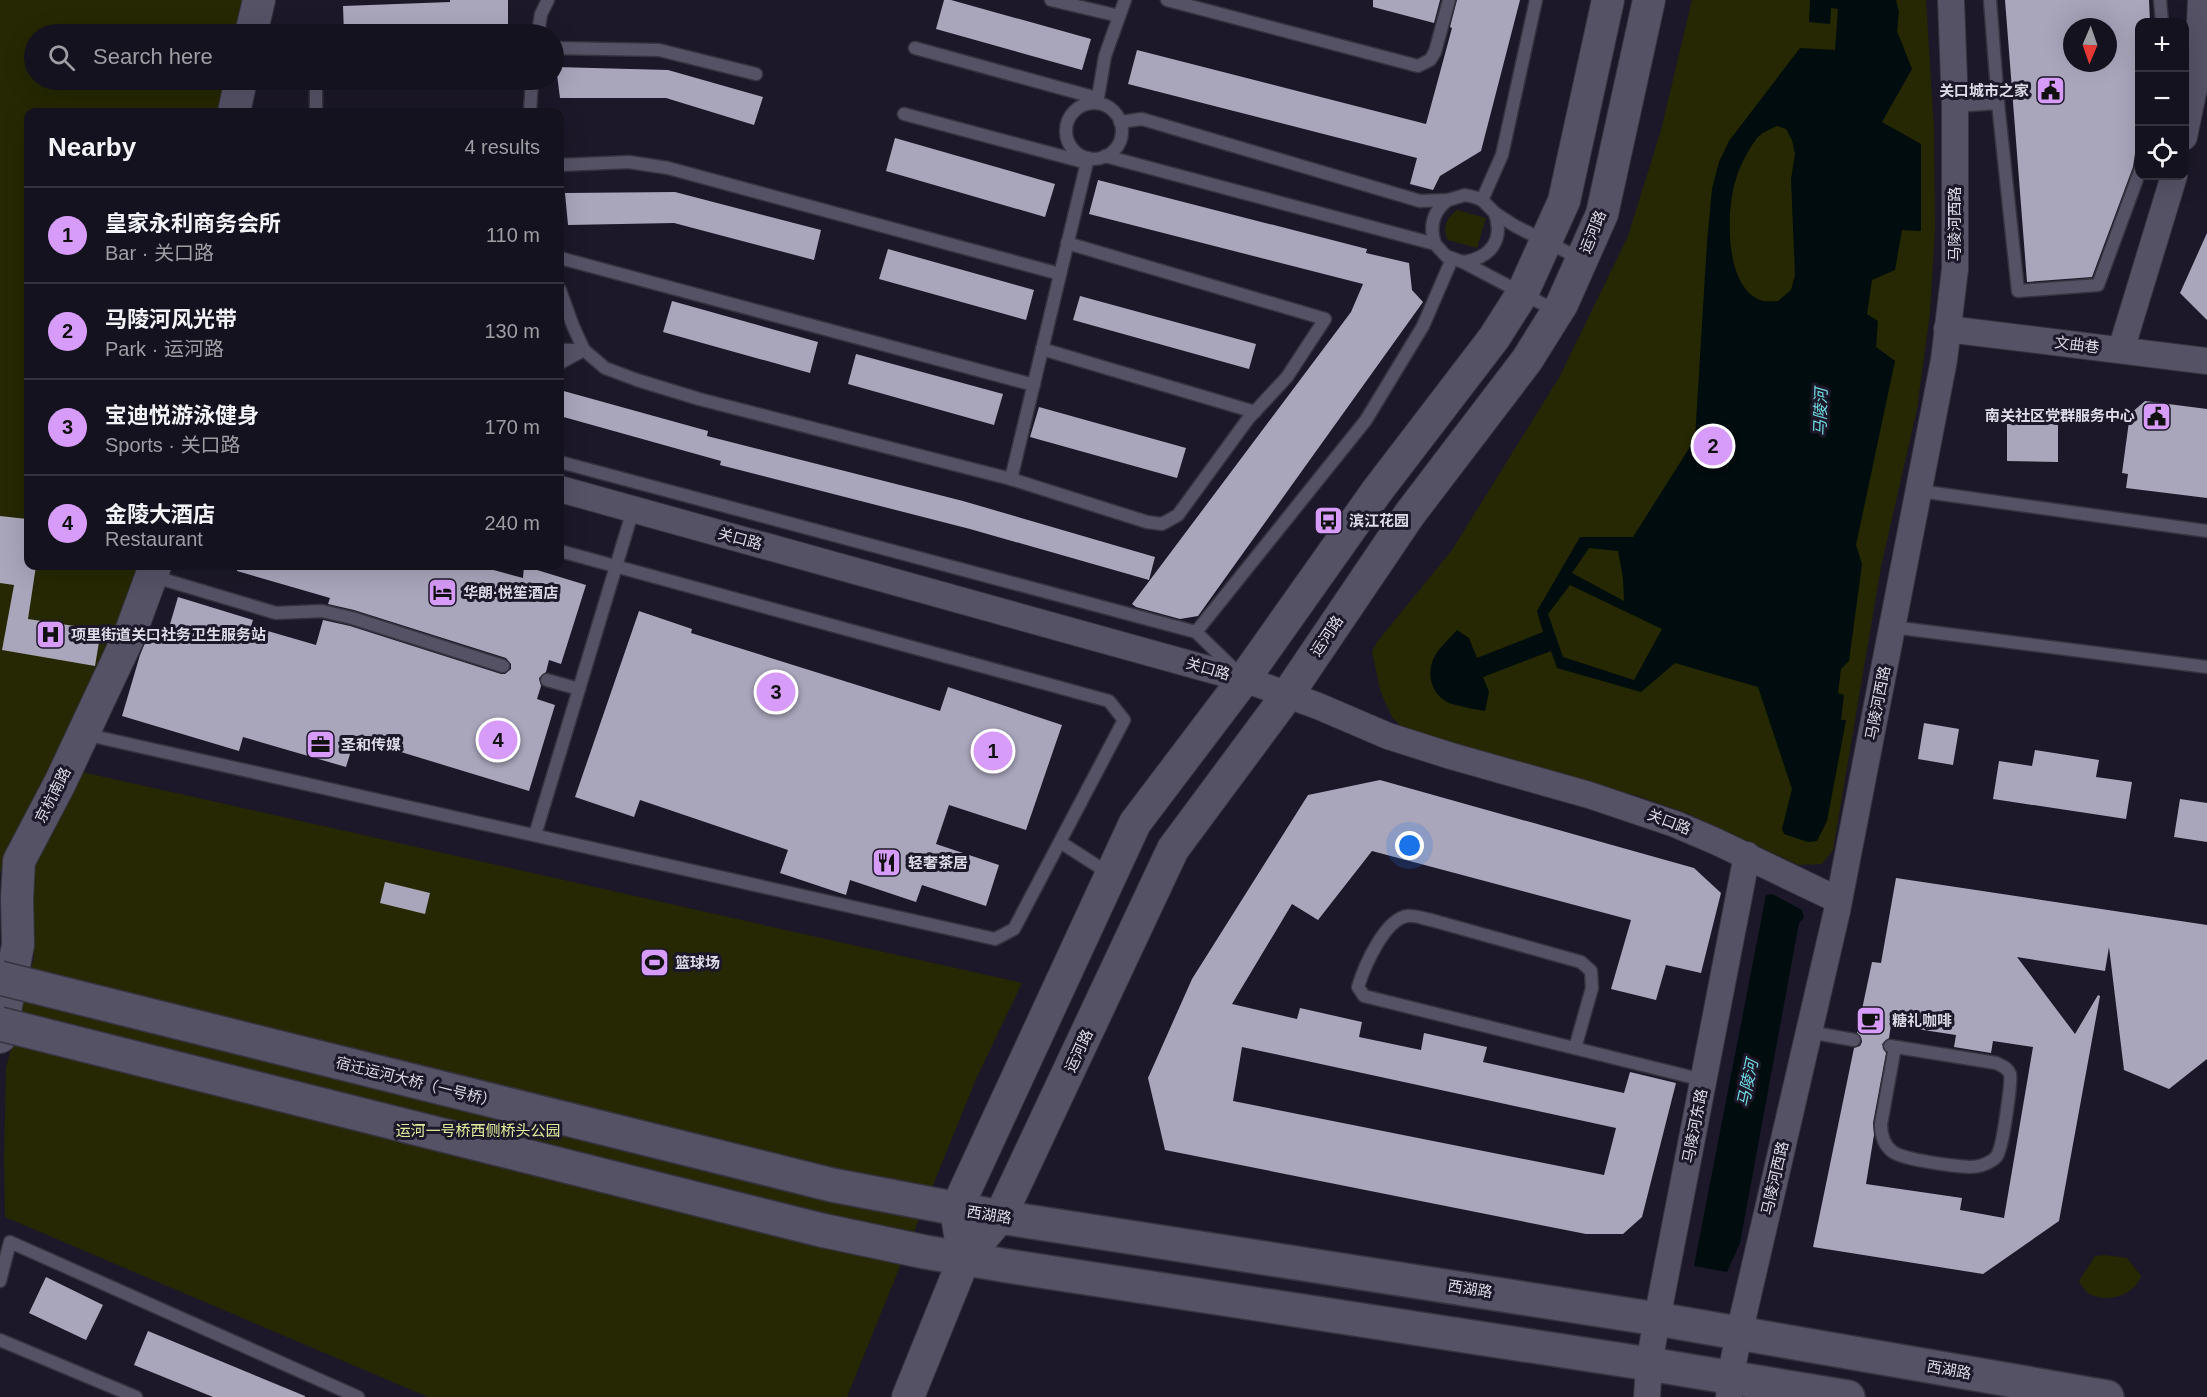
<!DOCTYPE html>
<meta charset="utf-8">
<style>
:root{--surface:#15121f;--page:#1e1b28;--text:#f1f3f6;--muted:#9d9ea4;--line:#34323d;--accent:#d79bf9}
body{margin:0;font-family:Arial,"Noto Sans SC",sans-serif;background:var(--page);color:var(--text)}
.controls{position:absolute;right:18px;top:18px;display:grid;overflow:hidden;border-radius:12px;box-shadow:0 6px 24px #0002}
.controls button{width:54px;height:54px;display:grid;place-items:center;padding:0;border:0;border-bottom:2px solid var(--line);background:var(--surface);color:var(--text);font:30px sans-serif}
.compass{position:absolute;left:2063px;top:18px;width:54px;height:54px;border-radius:50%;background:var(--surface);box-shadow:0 6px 24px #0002;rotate:182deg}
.you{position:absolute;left:1410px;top:846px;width:21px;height:21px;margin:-15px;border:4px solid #fff;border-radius:50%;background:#1a73e8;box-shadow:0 0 0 9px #1a73e833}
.badge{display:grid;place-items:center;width:39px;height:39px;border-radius:50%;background:var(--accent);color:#111;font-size:20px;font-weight:700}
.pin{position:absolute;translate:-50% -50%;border:3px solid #fff;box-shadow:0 2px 6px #0006}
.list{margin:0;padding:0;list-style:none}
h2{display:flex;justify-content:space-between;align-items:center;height:78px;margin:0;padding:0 24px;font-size:26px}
h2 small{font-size:20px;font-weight:400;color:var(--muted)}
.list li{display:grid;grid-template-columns:39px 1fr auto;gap:18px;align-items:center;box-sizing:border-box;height:96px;padding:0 24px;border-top:2px solid var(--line)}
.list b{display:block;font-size:22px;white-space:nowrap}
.list p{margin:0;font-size:20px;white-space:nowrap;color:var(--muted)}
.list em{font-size:20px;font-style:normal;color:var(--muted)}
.icon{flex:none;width:33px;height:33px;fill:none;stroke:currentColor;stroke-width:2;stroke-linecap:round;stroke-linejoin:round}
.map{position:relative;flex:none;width:2207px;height:1397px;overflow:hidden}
.search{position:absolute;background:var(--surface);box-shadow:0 6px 24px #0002;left:24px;top:24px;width:540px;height:66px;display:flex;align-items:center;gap:15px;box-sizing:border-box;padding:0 21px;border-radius:33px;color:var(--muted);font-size:22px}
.panel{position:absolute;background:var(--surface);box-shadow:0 6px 24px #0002;left:24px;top:108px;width:540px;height:462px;border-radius:12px}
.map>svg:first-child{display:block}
</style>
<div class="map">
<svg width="2207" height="1397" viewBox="0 0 2207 1397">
<rect width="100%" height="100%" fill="#1c1829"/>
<!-- green -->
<g fill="#252802">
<path d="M0 0H249L240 34H34V80H229L221 112H28V566H143L120 631 8 851 0 874Z"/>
<path d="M1692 0H1926L1934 129 1935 229 1930 313 1917 409 1881 567 1833 850 1822 864 1799 865 1689 814 1638 796 1405 730 1392 717 1381 693 1372 652 1377 642 1452 550 1560 376 1628 236 1661 130Z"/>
<path d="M1457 210 1486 218 1477 248 1448 240C1441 228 1447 218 1457 210Z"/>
<path d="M82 772 1022 983 976 1079 847 1397H428L5 1217 4 1158 6 1068 34 957 30 891 38 856Z"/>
<path d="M2105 1255 2127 1258 2141 1276C2135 1296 2105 1304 2088 1293 2084 1290 2081 1284 2079 1281L2095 1256Z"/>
</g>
<!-- water -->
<g fill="#000c0e" fill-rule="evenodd">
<path d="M1810 0H1896L1899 12 1897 31 1912 69 1882 122 1921 144V231L1902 230 1895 270 1872 280 1867 314 1878 321 1876 347 1895 361 1856 545 1862 564 1849 661 1841 669 1838 693 1844 695 1841 720H1846L1827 821 1817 841 1808 842 1784 834 1782 829 1792 789 1758 687 1675 663 1641 692 1557 668 1551 651 1483 677 1489 692 1485 711C1474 709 1463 707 1452 704 1432 698 1424 672 1436 654 1441 646 1450 638 1457 630L1469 638 1477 658 1543 632 1537 611 1580 537H1633L1695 439 1707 242 1712 189 1719 162 1729 141 1800 48 1835 50 1838 9 1831 8 1830 24 1809 22ZM1777 126 1786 129 1792 140 1795 154 1791 179 1795 275 1791 290 1778 301C1773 301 1764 302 1760 300 1724 286 1726 209 1736 179 1740 165 1749 149 1757 138 1762 132 1771 129 1777 126ZM1589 548 1618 551 1623 578 1624 601 1572 573ZM1570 585 1662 629 1634 680 1563 657 1548 614Z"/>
<path d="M1772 894 1802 910 1804 918 1799 923 1740 1243 1727 1272 1694 1266 1766 895Z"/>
</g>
<!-- building -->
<g fill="#a9a5bb" fill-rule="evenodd">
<path d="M450 0H508V34H344L343 6 450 2Z"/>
<path d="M944 0H951L1091 39 1082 70 936 29Z"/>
<path d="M1373 0H1440L1434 23 1373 7Z"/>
<path d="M1457 0H1520L1481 151 1440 176 1433 190 1410 184 1417 158 1128 84 1137 50 1426 124 1452 28 1450 27Z"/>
<path d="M2005 0H2149L2150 22H2139V127L2133 167 2092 277 2027 282ZM2072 27H2108V63H2072Z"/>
<path d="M556 67 668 70 763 97 754 125 666 98H560Z"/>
<path d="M895 138 1055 184 1045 217 886 171Z"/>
<path d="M1098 180 1367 249 1366 253 1409 263 1412 290 1423 302 1198 616 1180 619 1136 607 1132 604 1351 312 1363 284 1089 214Z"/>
<path d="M675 192 821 230 814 260 674 223 568 225 565 193Z"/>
<path d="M2207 233V320L2180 293Z"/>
<path d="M888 249 1034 290 1026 320 879 279Z"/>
<path d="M1080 296 1256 344 1249 369 1073 320Z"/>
<path d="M672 301 818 342 810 373 663 332Z"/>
<path d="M856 354 1003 394 994 425 848 384Z"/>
<path d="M560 390 708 431 707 436 963 501 1155 557 1149 580 970 529 720 465 721 461 560 416Z"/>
<path d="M2145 401 2207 409V498L2126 488 2128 474 2122 473 2130 414Z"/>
<path d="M1039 407 1186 448 1177 478 1030 437Z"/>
<path d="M2007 424H2058V462L2007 461Z"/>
<path d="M0 516 27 519 25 532 28 533V566H36L28 619 101 630 95 666 2 650 14 585 0 583Z"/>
<path d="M237 566H479L523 578 524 566 586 585 561 664 549 660 546 672 539 678 541 686 537 699 555 705 529 791 355 738 346 767 243 737 239 751 122 716 140 655 152 626 168 631 178 597 253 620 251 626 316 645 323 620 350 626 501 674H505L511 669V664L506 658 354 610 328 604 330 598 237 571Z"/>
<path d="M639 611 692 629 691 633 940 711 948 687 1062 725 1026 830 949 805 936 844 999 865 986 906 922 885 916 902 850 880 846 895 780 873 788 850 640 800 634 817 575 797Z"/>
<path d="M1924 723 1959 729 1953 765 1918 759Z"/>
<path d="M2035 750 2099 760 2096 777 2132 782 2126 819 1993 799 1999 761 2032 766Z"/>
<path d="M1380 780 1694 868 1721 893 1701 973 1666 965 1656 1000 1611 989 1631 920 1372 851 1318 920 1292 904 1232 1004 1297 1019 1300 1008 1362 1022 1359 1037 1421 1050 1424 1033 1487 1047 1483 1062 1624 1093 1630 1072 1676 1083 1642 1217 1623 1234H1586L1165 1150 1148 1078 1192 979 1308 795ZM1242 1047 1616 1128 1604 1175 1233 1101Z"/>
<path d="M2180 799 2207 803V842L2174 837Z"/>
<path d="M1896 878 2207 925V1059L2169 1089 2124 1070 2109 947 2105 971 2017 957 2075 1034 2098 995 2100 996 2059 1221 1983 1274 1813 1247 1854 1048 1860 1046 1862 1042 1861 1037 1857 1033 1872 962 1881 963ZM1891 1025 1956 1035 1954 1047 1991 1053 1993 1041 2033 1047 2004 1218 1960 1210 1962 1198 1866 1184 1874 1135 1873 1123 1886 1053 1882 1044 1889 1038Z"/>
<path d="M385 882 430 893 425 914 380 903Z"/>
<path d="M46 1277 103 1305 86 1340 29 1313Z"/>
<path d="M148 1331 305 1396V1397H213L134 1365Z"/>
</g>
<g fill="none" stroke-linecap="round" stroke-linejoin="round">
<defs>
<g id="service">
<path d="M1051 0 1119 16"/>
<path d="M1167 0 1418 66 1430 60 1435 52 1449 0"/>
<path d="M1990 0 1998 103 2018 291 2098 285 2140 171"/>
<path d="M2160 0 2162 22"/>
<path d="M538 34 541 14 548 0"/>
<path d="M554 48 659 50 756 74"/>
<path d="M915 48 1093 97 1097 103"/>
<path d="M316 80V112"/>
<path d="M1097 103 1105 56 1125 0"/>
<circle cx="1094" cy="131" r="28"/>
<path d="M1955 106 1998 103"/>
<path d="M530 112 532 80"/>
<path d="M904 114 1080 161 1088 158"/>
<path d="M1120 122 1142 119 1420 201 1448 200 1465 195 1474 197 1482 200 1495 213 1515 226 1581 259"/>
<path d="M1105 156 1435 244 1446 256 1463 262 1556 311"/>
<path d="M560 165 629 162 668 168 1060 274"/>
<path d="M1482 200 1502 155 1536 0"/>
<path d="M1435 244C1429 226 1433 211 1448 200"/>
<path d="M560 258 1034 385"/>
<path d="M1463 262C1491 258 1504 240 1495 213"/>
<path d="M560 290 573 326 584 350 605 368 637 380 699 399 1011 479 1088 158"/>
<path d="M1042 349 1255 412"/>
<path d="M560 350H580"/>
<path d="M560 363 584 350"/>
<path d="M560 462 1196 632 1366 420 1423 326 1452 259"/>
<path d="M1011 479 1147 522 1162 524 1178 515 1248 419 1287 377 1325 319 1067 243"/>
<path d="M1919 491 2207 531"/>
<path d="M152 576 276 613 322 611 352 618 503 666"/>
<path d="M1892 627 2207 667"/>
<path d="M1196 632 1236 671"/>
<path d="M547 680 579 689"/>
<path d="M84 734 995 939 1014 929 1124 720 1109 701 560 551"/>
<path d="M535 835 633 510"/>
<path d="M1060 842 1110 874"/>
<path d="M1809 1032 1854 1040"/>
<path d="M1890 1046 1996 1063C2002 1066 2007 1067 2010 1074 2012 1081 2003 1142 1999 1151 1998 1155 1995 1159 1991 1161 1985 1165 1977 1167 1969 1167 1953 1166 1905 1160 1893 1152 1883 1145 1881 1135 1881 1124L1895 1047"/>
<path d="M1575 1048 1592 988 1591 971 1581 962 1431 920C1425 919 1415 915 1408 916 1385 918 1364 967 1358 987L1364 996 1703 1080"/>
<path d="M0 1281 10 1242 358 1397"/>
<path d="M0 1340 136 1397"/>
</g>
<g id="minor">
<path d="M2184 137 2198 69 2201 0"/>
<path d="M1947 329 2207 361"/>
<path d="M2121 350 2174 176"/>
<path d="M560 489 1244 679 1318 706 1388 736 1451 756 1589 795 1675 824 1715 841 1838 900"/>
<path d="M1647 1397 1649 1364 1657 1319 1747 855"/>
<path d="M1729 1397 1730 1378 1739 1334 1837 911 1944 360 1955 269V106L1951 0"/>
</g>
<g id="tertiary">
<path d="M251 34 259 0"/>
<path d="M234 112 241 80"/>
<path d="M0 1037 18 945 17 898 19 861 60 783 130 634 155 566"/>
<path d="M964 1259 956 1210 1135 823 1244 679 1377 491 1494 338 1522 294 1564 201 1608 0"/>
<path d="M908 1397 964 1259 1000 1217 1173 849 1288 694 1409 515 1527 360 1562 304 1602 214 1649 0"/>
</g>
<g id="secondary">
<path d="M832 1185 1000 1217 1657 1319 2107 1397"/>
<path d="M821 1230 925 1252 1008 1266 1649 1364 1848 1397"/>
</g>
</defs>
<!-- service casing -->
<use href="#service" stroke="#363340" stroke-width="15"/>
<!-- minor casing -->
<use href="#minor" stroke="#363340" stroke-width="28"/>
<!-- tertiary casing -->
<use href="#tertiary" stroke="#363340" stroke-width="34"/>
<!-- secondary casing -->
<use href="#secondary" stroke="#363340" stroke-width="36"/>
<!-- service -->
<use href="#service" stroke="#565266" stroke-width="12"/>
<!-- minor -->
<use href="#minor" stroke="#565266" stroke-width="26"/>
<!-- tertiary -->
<use href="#tertiary" stroke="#565266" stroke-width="32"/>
<!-- secondary -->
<use href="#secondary" stroke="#565266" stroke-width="33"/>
<defs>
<g id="secondary-bridge">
<path d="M0 978 832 1185"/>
<path d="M0 1024 821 1230"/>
</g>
</defs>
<!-- secondary-bridge casing -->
<use href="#secondary-bridge" stroke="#363340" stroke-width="36" stroke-linecap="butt"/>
<!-- secondary-bridge -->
<use href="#secondary-bridge" stroke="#565266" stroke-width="33"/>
</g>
<!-- icons -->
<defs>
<symbol id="civic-square" viewBox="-11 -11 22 22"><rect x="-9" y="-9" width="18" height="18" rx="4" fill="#d79bf9" stroke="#1c1829"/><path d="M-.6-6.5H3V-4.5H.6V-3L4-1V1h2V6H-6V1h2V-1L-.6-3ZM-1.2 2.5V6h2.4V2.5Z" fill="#111"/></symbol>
<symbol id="bus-square" viewBox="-11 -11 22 22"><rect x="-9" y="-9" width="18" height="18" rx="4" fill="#d79bf9" stroke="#1c1829"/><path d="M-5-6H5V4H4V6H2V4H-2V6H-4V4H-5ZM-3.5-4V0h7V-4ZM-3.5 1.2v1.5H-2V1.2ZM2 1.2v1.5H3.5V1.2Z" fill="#111"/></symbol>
<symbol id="hotel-square" viewBox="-11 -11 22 22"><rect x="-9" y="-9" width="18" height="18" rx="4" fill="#d79bf9" stroke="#1c1829"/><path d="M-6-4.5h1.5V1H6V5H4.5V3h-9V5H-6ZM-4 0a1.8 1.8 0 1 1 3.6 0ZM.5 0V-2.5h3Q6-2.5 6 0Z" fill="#111"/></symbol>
<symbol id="hospital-square" viewBox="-11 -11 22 22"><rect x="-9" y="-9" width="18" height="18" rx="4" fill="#d79bf9" stroke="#1c1829"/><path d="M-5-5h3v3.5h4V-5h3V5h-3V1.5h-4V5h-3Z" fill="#111"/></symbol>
<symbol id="office-square" viewBox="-11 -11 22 22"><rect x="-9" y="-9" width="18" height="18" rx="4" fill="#d79bf9" stroke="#1c1829"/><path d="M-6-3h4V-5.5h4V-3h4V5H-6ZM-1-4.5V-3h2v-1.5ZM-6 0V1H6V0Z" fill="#111"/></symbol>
<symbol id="restaurant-square" viewBox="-11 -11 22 22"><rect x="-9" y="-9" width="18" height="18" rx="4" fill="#d79bf9" stroke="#1c1829"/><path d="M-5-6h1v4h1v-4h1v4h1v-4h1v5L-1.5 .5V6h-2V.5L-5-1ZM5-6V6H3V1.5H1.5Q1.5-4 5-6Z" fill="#111"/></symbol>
<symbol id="stadium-square" viewBox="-11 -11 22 22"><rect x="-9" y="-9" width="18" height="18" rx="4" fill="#d79bf9" stroke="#1c1829"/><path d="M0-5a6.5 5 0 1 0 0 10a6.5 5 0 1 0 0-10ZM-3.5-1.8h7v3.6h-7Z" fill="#111"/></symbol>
<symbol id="cafe-square" viewBox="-11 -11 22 22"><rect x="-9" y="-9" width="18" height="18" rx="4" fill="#d79bf9" stroke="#1c1829"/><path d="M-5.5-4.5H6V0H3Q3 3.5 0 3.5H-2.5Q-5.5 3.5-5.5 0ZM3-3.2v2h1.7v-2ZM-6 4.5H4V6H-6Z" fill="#111"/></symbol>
</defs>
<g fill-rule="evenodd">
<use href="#civic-square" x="2034" y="74" width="33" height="33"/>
<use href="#civic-square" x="2140" y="400" width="33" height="33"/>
<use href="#bus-square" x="1312" y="504" width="33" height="33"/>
<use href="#hotel-square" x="426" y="576" width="33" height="33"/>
<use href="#hospital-square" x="34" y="618" width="33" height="33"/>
<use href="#office-square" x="304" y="728" width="33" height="33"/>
<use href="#restaurant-square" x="870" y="846" width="33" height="33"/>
<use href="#stadium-square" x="638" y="946" width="33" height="33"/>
<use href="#cafe-square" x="1854" y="1004" width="33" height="33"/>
</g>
<g text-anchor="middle" stroke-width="6" stroke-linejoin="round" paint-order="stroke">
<!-- poi labels -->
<g font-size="15" font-weight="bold" fill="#dddbe7" stroke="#1c1829" text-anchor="start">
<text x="2029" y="96" text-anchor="end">关口城市之家</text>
<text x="2135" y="421" text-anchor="end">南关社区党群服务中心</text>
<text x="1349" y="526">滨江花园</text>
<text x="463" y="598">华朗·悦笙酒店</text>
<text x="71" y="640">项里街道关口社务卫生服务站</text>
<text x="341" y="750">圣和传媒</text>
<text x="908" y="868">轻奢茶居</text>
<text x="675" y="968">篮球场</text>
<text x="1892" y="1026">糖礼咖啡</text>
</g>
<!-- street labels -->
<g font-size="15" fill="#dddbe7" stroke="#1c1829">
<text transform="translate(1955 224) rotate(-90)" y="5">马陵河西路</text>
<text transform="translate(1593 232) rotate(-68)" y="5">运河路</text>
<text transform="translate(2077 345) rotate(7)" y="5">文曲巷</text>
<text transform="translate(740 539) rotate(15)" y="5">关口路</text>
<text transform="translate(1327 636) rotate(-56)" y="5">运河路</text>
<text transform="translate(1208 669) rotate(16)" y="5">关口路</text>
<text transform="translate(1878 703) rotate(-79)" y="5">马陵河西路</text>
<text transform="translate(53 795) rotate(-63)" y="5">京杭南路</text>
<text transform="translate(1669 822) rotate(21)" y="5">关口路</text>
<text transform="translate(1079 1051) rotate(-65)" y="5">运河路</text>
<text transform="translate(416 1082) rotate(14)" y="5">宿迁运河大桥（一号桥）</text>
<text transform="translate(1695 1126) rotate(-79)" y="5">马陵河东路</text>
<text transform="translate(1775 1178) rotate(-77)" y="5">马陵河西路</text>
<text transform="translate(989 1215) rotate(9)" y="5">西湖路</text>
<text transform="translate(1470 1289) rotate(9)" y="5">西湖路</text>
<text transform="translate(1949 1370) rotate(10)" y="5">西湖路</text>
</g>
<!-- park labels -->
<g font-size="15" fill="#e2eb9d" stroke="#1c1829">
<text x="478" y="1136">运河一号桥西侧桥头公园</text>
</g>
<!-- water labels -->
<g font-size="16" font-style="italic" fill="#72dfe6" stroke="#1c1829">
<text transform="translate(1820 412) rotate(-88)" y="6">马陵河</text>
<text transform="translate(1747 1083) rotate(-78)" y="6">马陵河</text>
</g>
</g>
</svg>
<div class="controls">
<button>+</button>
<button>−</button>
<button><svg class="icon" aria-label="locate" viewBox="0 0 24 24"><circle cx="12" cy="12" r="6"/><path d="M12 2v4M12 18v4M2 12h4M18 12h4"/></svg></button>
</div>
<svg class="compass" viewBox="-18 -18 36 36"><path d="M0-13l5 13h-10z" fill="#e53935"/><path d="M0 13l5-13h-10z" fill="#9d9ea4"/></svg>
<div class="you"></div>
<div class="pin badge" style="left:993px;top:751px">1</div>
<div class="pin badge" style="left:1713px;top:446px">2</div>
<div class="pin badge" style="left:776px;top:692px">3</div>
<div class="pin badge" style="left:498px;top:740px">4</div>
<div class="search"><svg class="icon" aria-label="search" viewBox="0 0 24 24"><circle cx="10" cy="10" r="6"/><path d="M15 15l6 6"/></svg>Search here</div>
<section class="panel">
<h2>Nearby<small>4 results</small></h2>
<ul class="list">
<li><span class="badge">1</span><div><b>皇家永利商务会所</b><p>Bar · 关口路</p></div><em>110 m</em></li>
<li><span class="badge">2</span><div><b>马陵河风光带</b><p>Park · 运河路</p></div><em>130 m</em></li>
<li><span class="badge">3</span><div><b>宝迪悦游泳健身</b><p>Sports · 关口路</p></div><em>170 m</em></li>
<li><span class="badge">4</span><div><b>金陵大酒店</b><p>Restaurant</p></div><em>240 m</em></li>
</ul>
</section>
</div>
